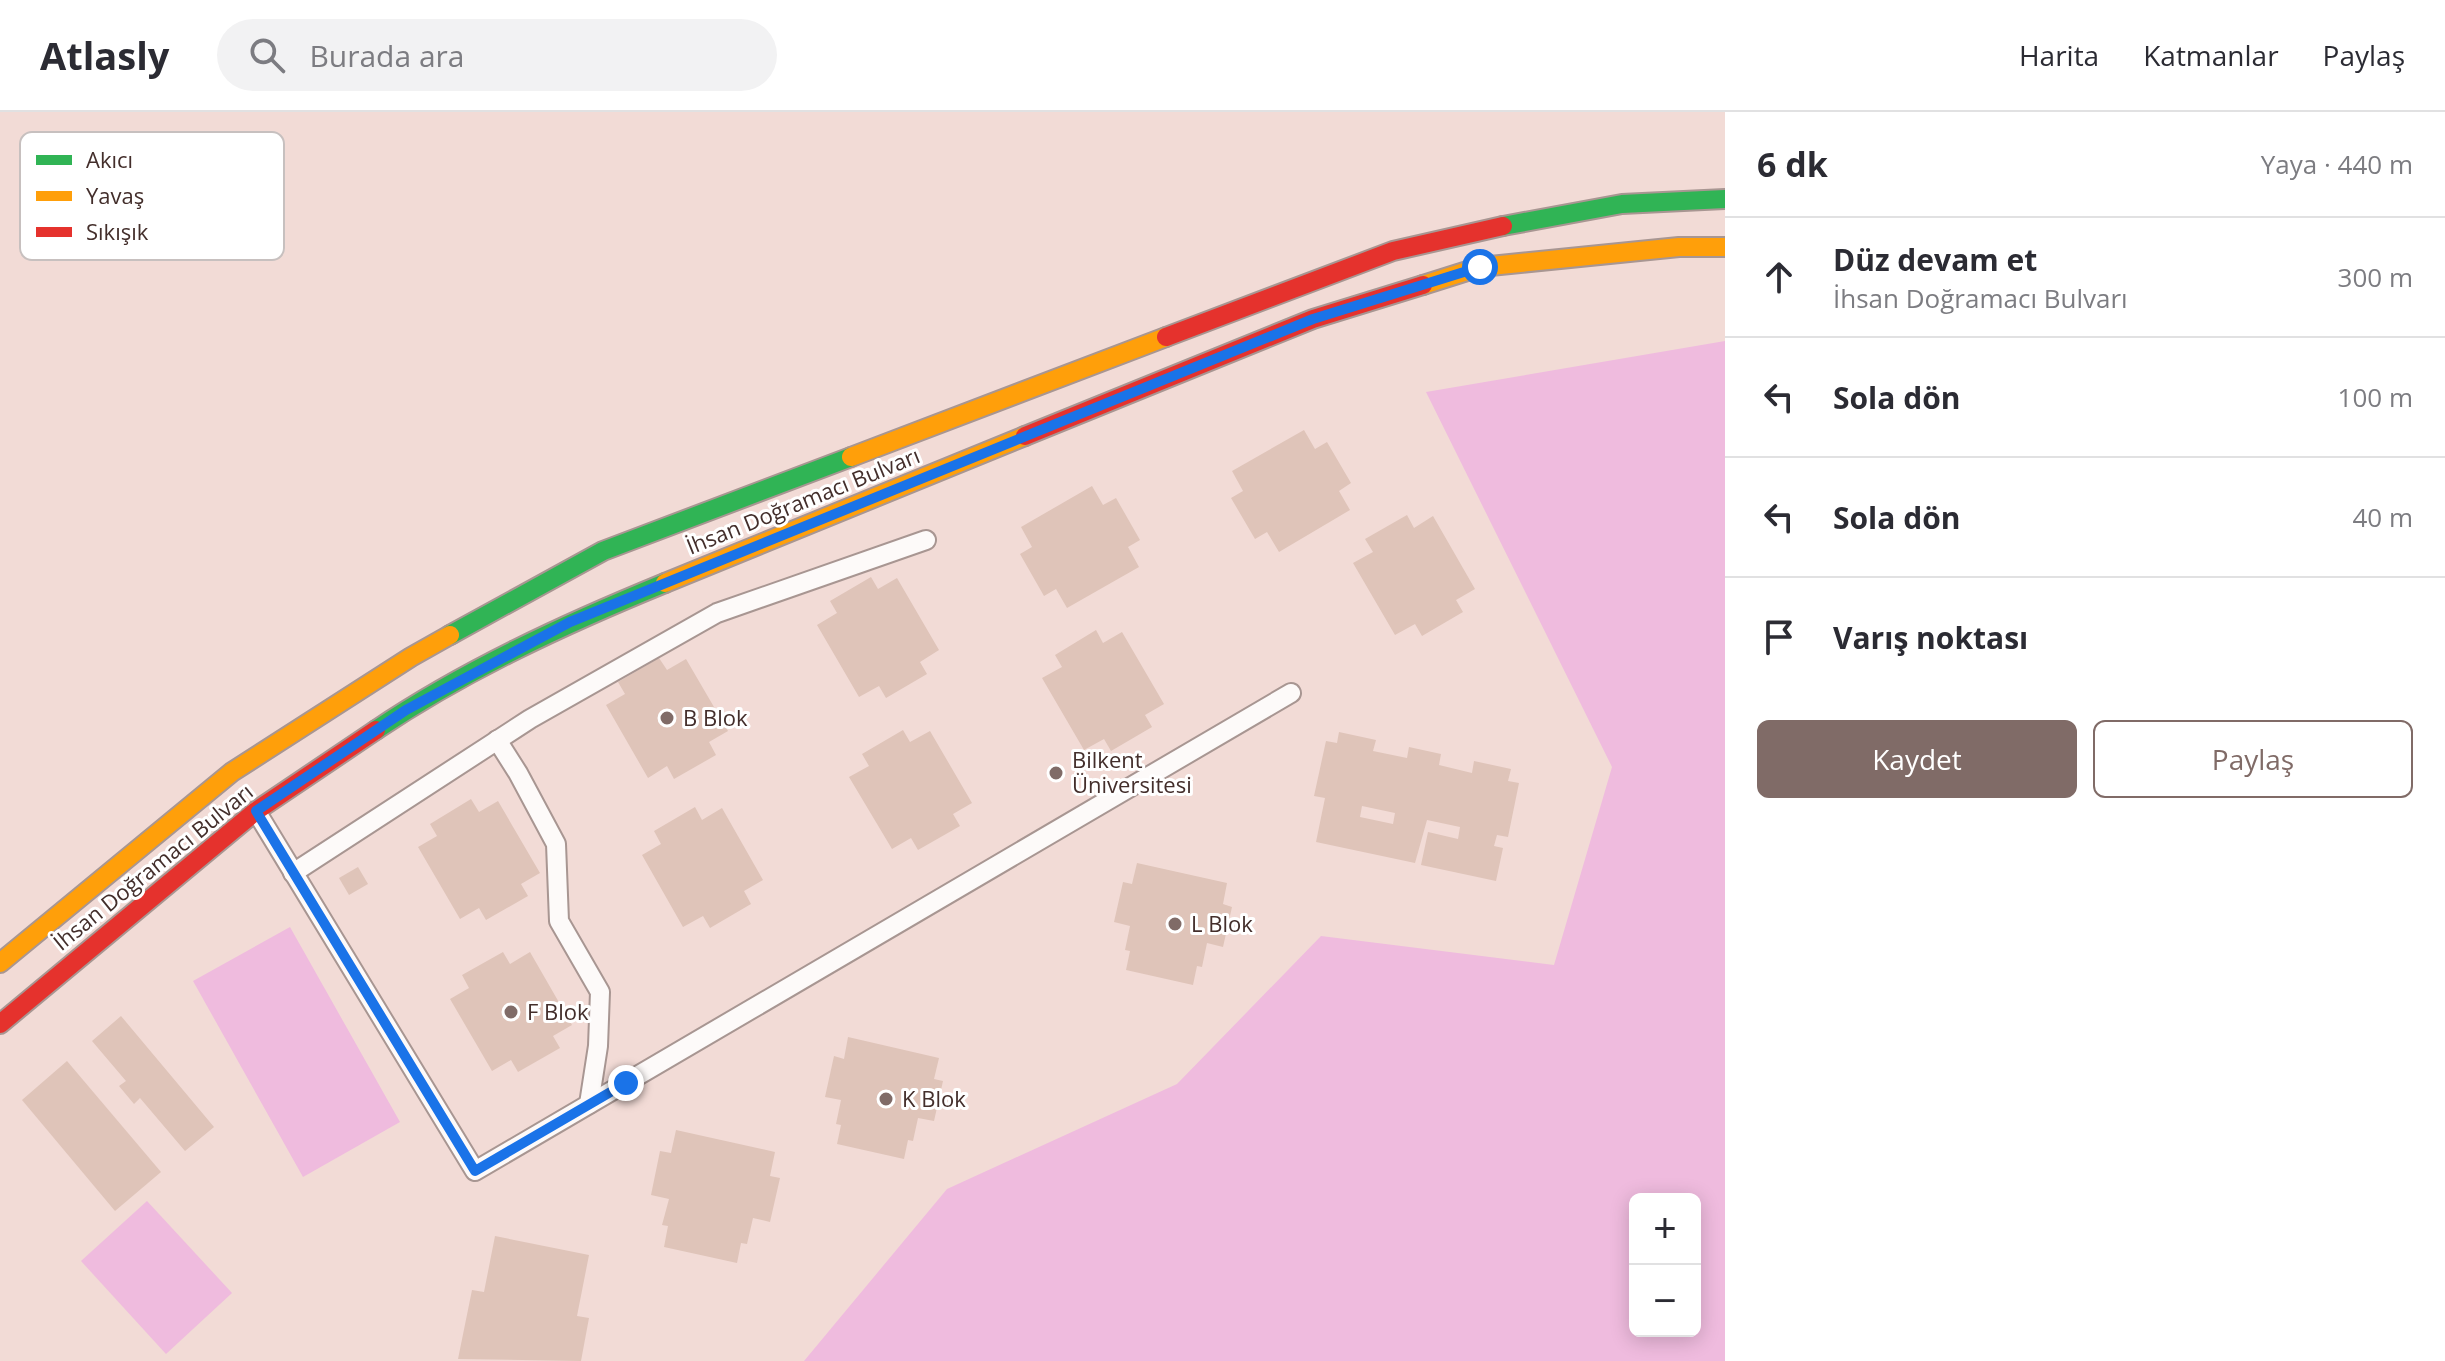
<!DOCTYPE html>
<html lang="tr">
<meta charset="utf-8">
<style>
:root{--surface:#fff;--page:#f2f2f3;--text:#2b2b33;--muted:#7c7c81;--line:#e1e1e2;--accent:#806b67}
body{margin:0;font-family:"Open Sans",sans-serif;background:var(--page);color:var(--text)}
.controls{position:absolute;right:24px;bottom:24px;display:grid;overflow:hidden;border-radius:12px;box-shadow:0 4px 20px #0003}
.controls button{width:72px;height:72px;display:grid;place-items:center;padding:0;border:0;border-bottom:2px solid var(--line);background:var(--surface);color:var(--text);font:40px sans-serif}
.stop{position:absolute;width:24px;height:24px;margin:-18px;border:6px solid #1a73e8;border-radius:50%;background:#fff}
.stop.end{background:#1a73e8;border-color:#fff;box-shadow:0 2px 8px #0008}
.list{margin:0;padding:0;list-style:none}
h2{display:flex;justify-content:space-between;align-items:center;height:104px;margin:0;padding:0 32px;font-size:34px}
h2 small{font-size:26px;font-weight:400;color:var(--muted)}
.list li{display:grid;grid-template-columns:52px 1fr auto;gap:24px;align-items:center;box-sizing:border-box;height:120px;padding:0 32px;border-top:2px solid var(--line)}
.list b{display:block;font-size:30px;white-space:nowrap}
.list p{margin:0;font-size:26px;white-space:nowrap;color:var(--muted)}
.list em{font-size:26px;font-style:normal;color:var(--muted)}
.actions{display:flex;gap:16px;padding:24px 32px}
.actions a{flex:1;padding:18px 0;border:2px solid var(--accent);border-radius:12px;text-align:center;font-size:28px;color:var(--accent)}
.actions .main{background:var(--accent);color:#fff}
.icon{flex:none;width:44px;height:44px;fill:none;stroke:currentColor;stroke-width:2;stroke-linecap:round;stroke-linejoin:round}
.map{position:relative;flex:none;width:1725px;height:1249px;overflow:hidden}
header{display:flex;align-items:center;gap:48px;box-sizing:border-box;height:112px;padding:0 40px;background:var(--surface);border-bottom:2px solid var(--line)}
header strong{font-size:38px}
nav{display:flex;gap:44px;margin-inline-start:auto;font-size:28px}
.search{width:560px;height:72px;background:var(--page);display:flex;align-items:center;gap:20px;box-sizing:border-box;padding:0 28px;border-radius:44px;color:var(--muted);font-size:30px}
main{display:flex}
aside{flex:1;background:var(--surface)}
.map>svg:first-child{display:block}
</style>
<header>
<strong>Atlasly</strong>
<div class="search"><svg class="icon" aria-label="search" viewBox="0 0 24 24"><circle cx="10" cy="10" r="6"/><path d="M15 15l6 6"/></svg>Burada ara</div>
<nav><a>Harita</a><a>Katmanlar</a><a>Paylaş</a></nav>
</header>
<main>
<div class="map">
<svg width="1725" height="1249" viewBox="0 0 1725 1249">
<rect width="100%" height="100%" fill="#f2dbd6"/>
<!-- green -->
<g fill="#efbbde" fill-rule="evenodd">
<path d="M1725 229V1249H804L947 1077 1177 972 1321 824 1554 853 1612 655 1426 280ZM1695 1087V1219H1635V1087Z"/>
<path d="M290 815 400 1010 303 1065 193 869Z"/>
<path d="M147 1089 232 1181 166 1242 81 1149Z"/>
</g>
<!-- building -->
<g fill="#dfc4b9" fill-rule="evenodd">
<path d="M1304 318 1315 337 1327 330 1351 371 1339 379 1350 398 1279 440 1267 420 1255 427 1231 386 1243 379 1232 359Z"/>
<path d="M1092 374 1103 393 1116 386 1140 428 1128 435 1139 455 1067 496 1056 477 1044 484 1020 442 1032 435 1021 415Z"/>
<path d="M1407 403 1414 416 1433 404 1475 477 1456 488 1463 500 1422 524 1415 512 1395 523 1353 451 1373 440 1365 427Z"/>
<path d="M871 465 878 477 897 466 939 538 920 550 927 562 886 586 879 574 859 585 817 513 837 501 830 489Z"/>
<path d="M1096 518 1103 531 1122 520 1164 592 1145 603 1152 615 1111 639 1104 627 1084 638 1042 566 1062 555 1055 543Z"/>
<path d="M659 546 667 558 686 547 728 619 709 630 716 643 674 667 667 654 648 666 606 593 625 582 618 570Z"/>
<path d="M903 618 910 630 930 619 972 691 953 702 960 714 918 738 911 726 892 737 849 665 869 654 862 642Z"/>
<path d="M1339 620 1376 628 1373 639 1407 646 1409 635 1441 642 1439 653 1472 661 1474 649 1511 657 1508 669 1519 671 1508 725 1497 723 1494 734 1503 736 1496 769 1421 753 1428 720 1458 727 1460 715 1427 708 1415 751 1316 730 1325 686 1314 684 1326 629 1337 631ZM1362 694 1395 701 1393 712 1360 705Z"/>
<path d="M471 687 479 700 498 689 540 761 521 772 528 784 486 808 479 796 460 807 418 735 437 724 430 712Z"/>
<path d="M695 695 702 708 722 696 763 768 744 779 751 792 710 816 703 804 683 815 642 743 661 732 654 719Z"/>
<path d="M1137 751 1227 771 1223 792 1232 795 1223 835 1207 831 1202 855 1197 854 1193 873 1126 858 1130 839 1125 838 1130 814 1114 810 1123 770 1132 772Z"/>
<path d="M358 755 368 772 349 783 339 766Z"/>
<path d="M503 840 510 852 530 840 572 913 553 924 560 936 518 960 511 948 492 959 450 887 469 876 462 863Z"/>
<path d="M121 904 214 1015 185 1039 140 986 134 992 119 974 126 969 92 929Z"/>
<path d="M848 925 939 946 934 967 943 969 934 1009 918 1006 913 1029 908 1028 904 1047 837 1032 841 1013 836 1012 841 988 825 985 834 944 844 947Z"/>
<path d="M67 949 161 1060 115 1099 22 988Z"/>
<path d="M676 1018 775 1040 770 1064 780 1066 770 1110 753 1106 747 1132 741 1131 737 1151 664 1135 668 1114 662 1113 669 1087 651 1083 660 1039 671 1041Z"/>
<path d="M495 1124 589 1143 577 1204 589 1206 581 1249 458 1247 472 1178 484 1180Z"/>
</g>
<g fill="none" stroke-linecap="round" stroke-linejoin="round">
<defs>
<g id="lane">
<path d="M497 628 518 661 556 732 559 809 600 880 598 934 589 992"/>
<path d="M256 699 475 1059 1291 581"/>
<path d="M293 761 530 607 717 501 926 428"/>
</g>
<g id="fast">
<path d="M1503 114 1622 92 1725 87"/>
<path d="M450 523 603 439 851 345"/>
<path d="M376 618C465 558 565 512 665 471"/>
</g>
<g id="slow">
<path d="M1423 173 1480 155 1679 135H1725"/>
<path d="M851 345 1166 225"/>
<path d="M665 471 1025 324"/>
<path d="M0 851 232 660 411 545 450 523"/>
</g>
<g id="jam">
<path d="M1166 225 1393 139 1503 114"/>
<path d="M1025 324 1313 207 1423 173"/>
<path d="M0 912 256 699 376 618"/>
</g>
</defs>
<!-- lane casing -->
<use href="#lane" stroke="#a89692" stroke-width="22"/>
<!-- fast casing -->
<use href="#fast" stroke="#a89692" stroke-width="22"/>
<!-- slow casing -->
<use href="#slow" stroke="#a89692" stroke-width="22"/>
<!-- jam casing -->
<use href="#jam" stroke="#a89692" stroke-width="22"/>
<!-- lane -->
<use href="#lane" stroke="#fdfaf9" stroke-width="18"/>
<!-- fast -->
<use href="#fast" stroke="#30b455" stroke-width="18"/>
<!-- slow -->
<use href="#slow" stroke="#ff9f0a" stroke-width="18"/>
<!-- jam -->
<use href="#jam" stroke="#e5322d" stroke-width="18"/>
</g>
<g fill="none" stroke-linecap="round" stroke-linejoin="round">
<!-- route -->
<path stroke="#1a73e8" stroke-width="10" d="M626 971 475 1059 256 699 406 598 570 510 1313 207 1480 155"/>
</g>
<!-- markers -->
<g fill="#806b67" stroke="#fff" stroke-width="3">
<circle cx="667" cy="606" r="8"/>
<circle cx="1056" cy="661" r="8"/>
<circle cx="1175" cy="812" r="8"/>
<circle cx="511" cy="900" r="8"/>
<circle cx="886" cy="987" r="8"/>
</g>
<g text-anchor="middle" stroke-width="6" stroke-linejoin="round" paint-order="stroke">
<!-- street labels -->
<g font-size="22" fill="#432e2b" stroke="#fff">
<text transform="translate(803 389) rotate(-22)" y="8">İhsan Doğramacı Bulvarı</text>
<text transform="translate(153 755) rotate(-39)" y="8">İhsan Doğramacı Bulvarı</text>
</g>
<!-- poi labels -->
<g font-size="22" fill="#432e2b" stroke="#fff" text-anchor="start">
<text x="683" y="614">B Blok</text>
<text x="1072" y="656">Bilkent<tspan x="1072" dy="25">Üniversitesi</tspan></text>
<text x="1191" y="820">L Blok</text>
<text x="527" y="908">F Blok</text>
<text x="902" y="995">K Blok</text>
</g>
</g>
<!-- legend -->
<rect x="20" y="20" width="264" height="128" rx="12" fill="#fff" stroke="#c7c0bf" stroke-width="2"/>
<rect x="36" y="43" width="36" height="10" fill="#30b455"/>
<rect x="36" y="79" width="36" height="10" fill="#ff9f0a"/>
<rect x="36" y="115" width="36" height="10" fill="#e5322d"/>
<g font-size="22" fill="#432e2b">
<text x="86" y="56">Akıcı</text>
<text x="86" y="92">Yavaş</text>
<text x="86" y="128">Sıkışık</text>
</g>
</svg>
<div class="controls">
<button>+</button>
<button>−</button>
</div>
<div class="stop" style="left:1480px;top:155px"></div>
<div class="stop end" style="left:626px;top:971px"></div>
</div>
<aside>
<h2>6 dk<small>Yaya · 440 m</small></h2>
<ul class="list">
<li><svg class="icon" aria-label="ahead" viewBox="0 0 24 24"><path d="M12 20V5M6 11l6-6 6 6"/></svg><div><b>Düz devam et</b><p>İhsan Doğramacı Bulvarı</p></div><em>300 m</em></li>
<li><svg class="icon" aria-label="left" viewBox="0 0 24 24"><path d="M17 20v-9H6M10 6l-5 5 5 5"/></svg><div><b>Sola dön</b></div><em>100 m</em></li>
<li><svg class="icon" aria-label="left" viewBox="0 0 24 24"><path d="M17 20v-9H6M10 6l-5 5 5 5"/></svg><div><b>Sola dön</b></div><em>40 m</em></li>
<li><svg class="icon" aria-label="arrive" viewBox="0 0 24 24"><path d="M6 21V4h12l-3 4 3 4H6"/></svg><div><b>Varış noktası</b></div></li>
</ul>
<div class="actions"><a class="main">Kaydet</a><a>Paylaş</a></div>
</aside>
</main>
